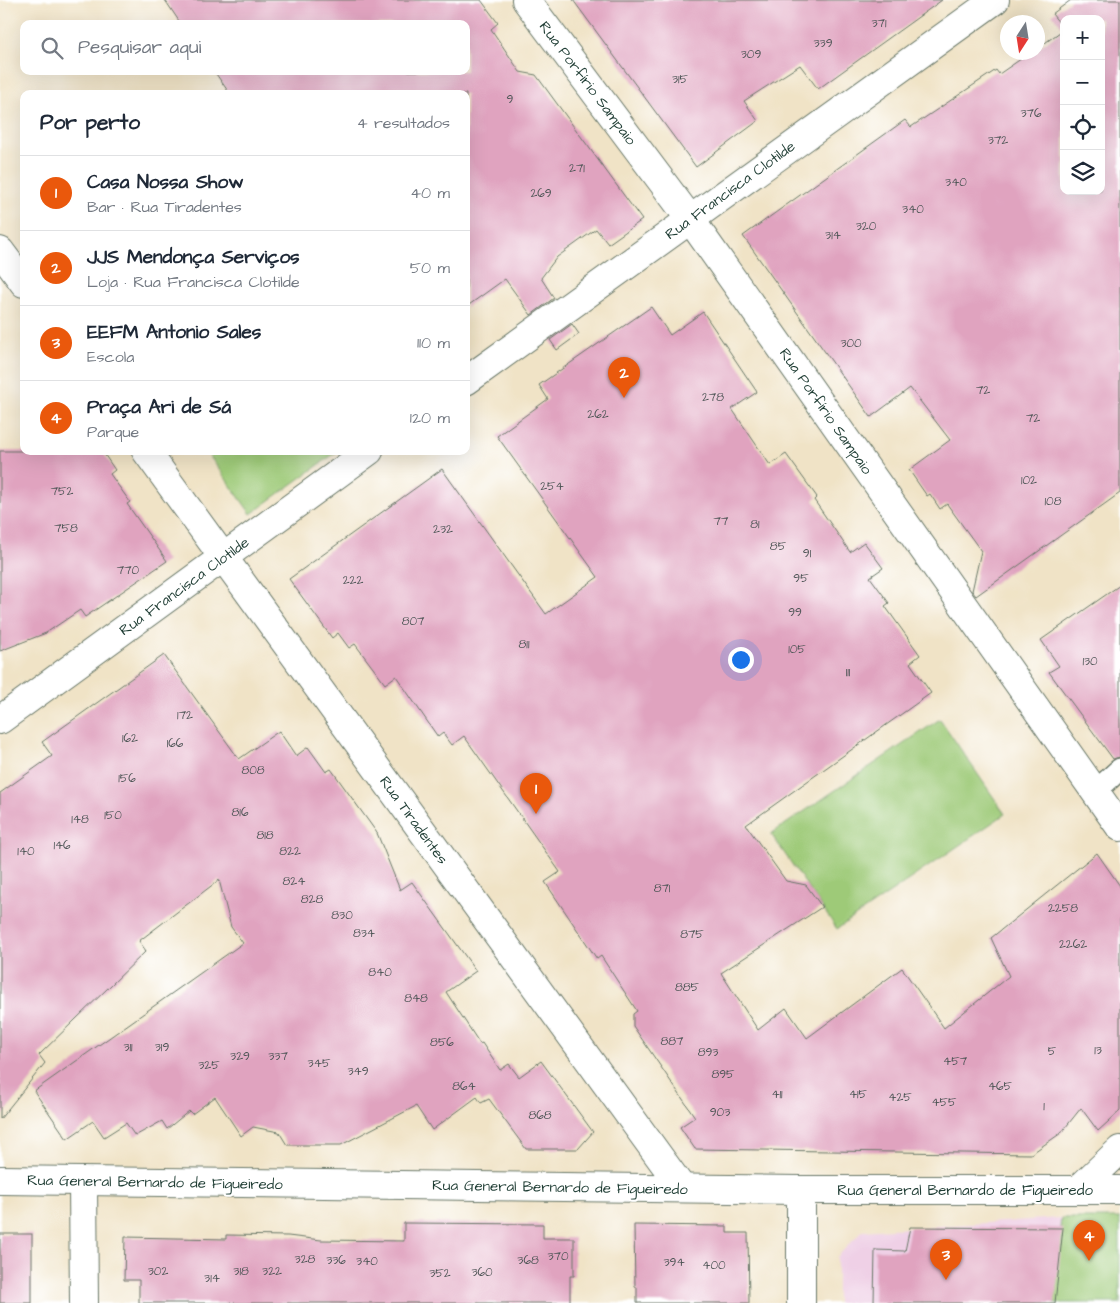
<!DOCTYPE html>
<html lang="pt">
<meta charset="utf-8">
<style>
:root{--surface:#fff;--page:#f2f2f3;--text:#1f2937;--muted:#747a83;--line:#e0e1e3;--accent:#ea580c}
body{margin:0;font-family:"Architects Daughter",sans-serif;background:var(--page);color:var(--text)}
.controls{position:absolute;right:15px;top:15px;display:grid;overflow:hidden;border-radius:10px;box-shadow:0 5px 20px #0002}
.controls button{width:45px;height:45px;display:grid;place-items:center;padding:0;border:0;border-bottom:1px solid var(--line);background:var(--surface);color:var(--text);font:25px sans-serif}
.compass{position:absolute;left:1000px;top:15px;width:45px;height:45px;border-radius:50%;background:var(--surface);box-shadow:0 5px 20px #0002;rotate:192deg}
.you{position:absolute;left:740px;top:659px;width:18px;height:18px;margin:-12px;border:4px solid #fff;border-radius:50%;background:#1a73e8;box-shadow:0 0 0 8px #1a73e833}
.badge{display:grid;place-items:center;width:32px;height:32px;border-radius:50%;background:var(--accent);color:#fff;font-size:16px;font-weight:700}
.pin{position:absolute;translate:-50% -41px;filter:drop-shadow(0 1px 2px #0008)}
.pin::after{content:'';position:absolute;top:26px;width:18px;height:15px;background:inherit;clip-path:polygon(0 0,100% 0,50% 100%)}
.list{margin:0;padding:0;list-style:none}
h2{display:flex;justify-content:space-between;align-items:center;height:65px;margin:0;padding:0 20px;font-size:21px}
h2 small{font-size:16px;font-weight:400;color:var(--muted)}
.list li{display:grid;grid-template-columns:32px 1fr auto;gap:15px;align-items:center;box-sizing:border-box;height:75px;padding:0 20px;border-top:1px solid var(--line)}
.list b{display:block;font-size:19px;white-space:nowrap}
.list p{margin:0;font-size:16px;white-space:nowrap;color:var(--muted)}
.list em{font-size:16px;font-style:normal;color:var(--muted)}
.icon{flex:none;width:28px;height:28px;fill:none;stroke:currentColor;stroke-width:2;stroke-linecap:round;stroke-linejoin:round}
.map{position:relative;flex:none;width:1120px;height:1303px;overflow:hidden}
.search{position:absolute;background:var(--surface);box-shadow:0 5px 20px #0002;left:20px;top:20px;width:450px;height:55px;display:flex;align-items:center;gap:12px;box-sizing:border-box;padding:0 18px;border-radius:10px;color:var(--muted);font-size:19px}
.panel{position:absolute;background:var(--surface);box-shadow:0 5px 20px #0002;left:20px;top:90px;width:450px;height:365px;border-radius:10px}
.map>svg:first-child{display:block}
</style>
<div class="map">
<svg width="1120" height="1303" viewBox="0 0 1120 1303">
<rect width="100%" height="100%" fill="#fff"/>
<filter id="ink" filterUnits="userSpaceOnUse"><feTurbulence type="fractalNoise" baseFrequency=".02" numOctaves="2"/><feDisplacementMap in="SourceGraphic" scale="10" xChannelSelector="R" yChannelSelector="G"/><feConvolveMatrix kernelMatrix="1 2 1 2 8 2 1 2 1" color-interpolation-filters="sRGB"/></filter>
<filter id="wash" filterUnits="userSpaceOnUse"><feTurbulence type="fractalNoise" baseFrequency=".0096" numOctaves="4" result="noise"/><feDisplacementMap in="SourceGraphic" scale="20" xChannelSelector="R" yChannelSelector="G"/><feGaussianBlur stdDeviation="1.12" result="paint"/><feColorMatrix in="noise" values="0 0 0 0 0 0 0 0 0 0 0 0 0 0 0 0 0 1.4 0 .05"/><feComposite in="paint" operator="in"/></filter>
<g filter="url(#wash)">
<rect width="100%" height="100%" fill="#f0e3c6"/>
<!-- built -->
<path fill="#efd0e6" d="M1061 1218 1053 1303H837V1257L862 1231Z"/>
<!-- green -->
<g fill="#9eca78" stroke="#5e8456">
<path d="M206 451H338L251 514Z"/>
<path d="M940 719 1005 814 837 929 771 834Z"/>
<path d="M1061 1218H1120V1303H1053Z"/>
</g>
<g id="blocks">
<!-- building -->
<g fill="#e0a3bf" fill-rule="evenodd">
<path d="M165 0H481L498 23 491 29 520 72 536 75 642 220 608 244 596 229 557 257 541 278 554 298 531 315 505 279 466 307V94H230L214 71H466V24H181Z"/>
<path d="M573 0H942L818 89 800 65 744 101 758 121 696 167Z"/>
<path d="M1071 0H1120V493L976 596 972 591 981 551 947 504 940 509 930 494 927 496 909 470 950 440 910 388 871 417 743 236 905 120 911 127 996 70 999 74 1031 52H1038V48L1064 29 1052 14ZM1064 19H1101V191H1064Z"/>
<path d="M651 307 670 335 703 312 757 392 732 409 770 465 786 454 817 497 814 500 850 552 864 542 883 568 870 577 889 603 885 606 920 655 910 663 931 693 746 825 786 881 806 885 822 907 721 973 758 1030 786 1008 807 1038 902 968 944 1028 1009 976 991 938 1097 853 1120 886V1111L1098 1131 1081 1108 1061 1133 1031 1154 695 1149 680 1127 695 1117 633 1026V1014L637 1011 601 956 597 959 545 882 560 872 464 736 452 745 443 733 438 737 396 676 385 684 355 644 349 648 338 633 332 638 289 579 442 469 546 614 598 577 497 436 548 399 539 385Z"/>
<path d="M572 324 579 334 557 350 550 340Z"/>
<path d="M0 451H102L115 470 110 474 130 502 127 504 167 561 85 617 80 610 46 633 0 651Z"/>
<path d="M1120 585V757L1113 759 1049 672 1059 666 1041 640Z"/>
<path d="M164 655 239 759 279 731 296 756 308 747 326 772 331 769 377 833 400 890 412 882 476 971 446 992 480 1044 482 1043 500 1070 509 1064 519 1077 541 1061 593 1132 578 1149H526L489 1099 481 1103 477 1097 432 1130 416 1106 341 1145H287L279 1132 253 1127 241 1136 215 1097 192 1114 189 1111 167 1129 162 1121 135 1136 126 1123 104 1137 93 1121 67 1139 34 1091 243 943 231 927 219 880 139 941 146 951 39 1055 45 1063 0 1119V793L52 756 42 742Z"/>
<path d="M404 1223 543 1224V1238H574V1276H570V1303H139V1280H124L125 1237 226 1239V1235L288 1236 321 1240 404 1241Z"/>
<path d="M634 1225 727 1226V1233H748L749 1303H637V1287H635Z"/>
<path d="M910 1227 1063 1228 1055 1303H874L875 1250 905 1251Z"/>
<rect x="0" y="1234" width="32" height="69"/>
</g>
</g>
</g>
<g filter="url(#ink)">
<use href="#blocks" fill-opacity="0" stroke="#687767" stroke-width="1"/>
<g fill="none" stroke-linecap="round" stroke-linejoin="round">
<defs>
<path id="lane" d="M1096 791 1120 769"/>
<g id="street">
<path d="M526 0 690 219 1120 827"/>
<path d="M1078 1190 1120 1150"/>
<path d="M801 1303V1190"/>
</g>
<g id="secondary">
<path d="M0 251 24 283"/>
<path d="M466 381 995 0"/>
<path d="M146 451 682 1188"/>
<path d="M0 720 369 451"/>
<path d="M0 1180 801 1190H1120"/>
<path d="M83 1182 84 1303"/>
</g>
</defs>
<!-- lane casing -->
<use href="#lane" stroke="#687767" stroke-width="24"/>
<!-- street casing -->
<use href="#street" stroke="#687767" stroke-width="30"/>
<!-- secondary casing -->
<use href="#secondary" stroke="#687767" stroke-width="30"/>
<!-- lane -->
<use href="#lane" stroke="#fff" stroke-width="21"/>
<!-- street -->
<use href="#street" stroke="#fff" stroke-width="28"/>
<!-- secondary -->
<use href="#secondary" stroke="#fff" stroke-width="28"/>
</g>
</g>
<g text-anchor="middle" stroke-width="4.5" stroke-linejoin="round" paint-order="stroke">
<!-- number labels -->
<g font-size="12" fill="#4f5657">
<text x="879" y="27">371</text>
<text x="823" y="47">339</text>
<text x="751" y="58">309</text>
<text x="680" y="83">315</text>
<text x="510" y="103">9</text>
<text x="1031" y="117">376</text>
<text x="998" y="144">372</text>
<text x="577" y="172">271</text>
<text x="956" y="186">340</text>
<text x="541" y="197">269</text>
<text x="913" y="213">340</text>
<text x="866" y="230">320</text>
<text x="833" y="239">314</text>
<text x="851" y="347">300</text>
<text x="983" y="394">72</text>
<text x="713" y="401">278</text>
<text x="598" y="418">262</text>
<text x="1033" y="422">72</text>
<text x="1029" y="484">102</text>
<text x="552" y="490">254</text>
<text x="62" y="495">752</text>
<text x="1053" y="505">108</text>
<text x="721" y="525">77</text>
<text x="755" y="528">81</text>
<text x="66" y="532">758</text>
<text x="443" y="533">232</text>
<text x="778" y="550">85</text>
<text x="807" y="557">91</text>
<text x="128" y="574">770</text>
<text x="801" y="582">95</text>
<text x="353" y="584">222</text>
<text x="795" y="616">99</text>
<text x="413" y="625">807</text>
<text x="524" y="648">811</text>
<text x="797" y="653">105</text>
<text x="1090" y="665">130</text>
<text x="848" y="676">111</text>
<text x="185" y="719">172</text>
<text x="130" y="742">162</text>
<text x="175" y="747">166</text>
<text x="253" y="774">808</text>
<text x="127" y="782">156</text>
<text x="240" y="816">816</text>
<text x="113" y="819">150</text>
<text x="80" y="823">148</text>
<text x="265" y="839">818</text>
<text x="62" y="849">146</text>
<text x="26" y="855">140</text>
<text x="290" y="855">822</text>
<text x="294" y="885">824</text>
<text x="662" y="892">871</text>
<text x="312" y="903">828</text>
<text x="1063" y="912">2258</text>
<text x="342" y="919">830</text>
<text x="364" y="937">834</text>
<text x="692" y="938">875</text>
<text x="1073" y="948">2262</text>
<text x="380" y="976">840</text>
<text x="687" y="991">885</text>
<text x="416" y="1002">848</text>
<text x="672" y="1045">887</text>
<text x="442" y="1046">856</text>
<text x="128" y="1051">311</text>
<text x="162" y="1051">319</text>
<text x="1098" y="1054">13</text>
<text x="1052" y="1055">5</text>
<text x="708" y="1056">893</text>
<text x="240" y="1060">329</text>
<text x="278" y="1060">337</text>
<text x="955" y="1065">457</text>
<text x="319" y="1067">345</text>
<text x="209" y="1069">325</text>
<text x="358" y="1075">349</text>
<text x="723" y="1078">895</text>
<text x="464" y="1090">864</text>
<text x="1000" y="1090">465</text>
<text x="777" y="1098">411</text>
<text x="858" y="1098">415</text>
<text x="900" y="1101">425</text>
<text x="944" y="1106">455</text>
<text x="1044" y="1110">1</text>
<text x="720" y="1116">903</text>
<text x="540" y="1119">868</text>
<text x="558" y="1260">370</text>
<text x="305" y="1263">328</text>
<text x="336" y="1264">336</text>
<text x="528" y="1264">368</text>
<text x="367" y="1265">340</text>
<text x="674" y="1266">394</text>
<text x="714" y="1269">400</text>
<text x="158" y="1275">302</text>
<text x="241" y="1275">318</text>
<text x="272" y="1275">322</text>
<text x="482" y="1276">360</text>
<text x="440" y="1277">352</text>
<text x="212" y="1282">314</text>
</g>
<!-- street labels -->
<g font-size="15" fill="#1f3d34" stroke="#fff">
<text transform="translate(588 83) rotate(53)" y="5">Rua Porfírio Sampaio</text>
<text transform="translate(730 190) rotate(-36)" y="5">Rua Francisca Clotilde</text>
<text transform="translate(826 411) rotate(55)" y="5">Rua Porfírio Sampaio</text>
<text transform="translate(184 586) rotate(-36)" y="5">Rua Francisca Clotilde</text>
<text transform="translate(414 820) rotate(54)" y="5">Rua Tiradentes</text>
<text transform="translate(155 1182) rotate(1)" y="5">Rua General Bernardo de Figueiredo</text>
<text transform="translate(560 1187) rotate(1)" y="5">Rua General Bernardo de Figueiredo</text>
<text x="965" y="1195">Rua General Bernardo de Figueiredo</text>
</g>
</g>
</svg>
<div class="controls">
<button>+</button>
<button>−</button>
<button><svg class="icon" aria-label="locate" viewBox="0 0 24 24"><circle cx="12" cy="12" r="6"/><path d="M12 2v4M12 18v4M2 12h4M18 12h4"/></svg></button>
<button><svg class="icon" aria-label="layers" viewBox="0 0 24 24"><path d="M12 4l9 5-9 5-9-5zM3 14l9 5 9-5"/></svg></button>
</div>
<svg class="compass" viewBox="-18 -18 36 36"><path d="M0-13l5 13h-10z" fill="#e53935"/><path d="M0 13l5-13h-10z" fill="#747a83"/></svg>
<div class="you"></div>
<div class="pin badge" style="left:536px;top:814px">1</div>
<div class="pin badge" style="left:624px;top:398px">2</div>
<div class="pin badge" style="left:946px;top:1280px">3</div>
<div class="pin badge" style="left:1089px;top:1261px">4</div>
<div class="search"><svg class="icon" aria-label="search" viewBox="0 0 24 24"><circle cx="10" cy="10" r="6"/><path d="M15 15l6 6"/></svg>Pesquisar aqui</div>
<section class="panel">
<h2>Por perto<small>4 resultados</small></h2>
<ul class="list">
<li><span class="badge">1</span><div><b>Casa Nossa Show</b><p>Bar · Rua Tiradentes</p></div><em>40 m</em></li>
<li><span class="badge">2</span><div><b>JJS Mendonça Serviços</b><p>Loja · Rua Francisca Clotilde</p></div><em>50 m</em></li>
<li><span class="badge">3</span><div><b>EEFM Antonio Sales</b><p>Escola</p></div><em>110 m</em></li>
<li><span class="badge">4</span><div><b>Praça Ari de Sá</b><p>Parque</p></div><em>120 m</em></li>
</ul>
</section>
</div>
